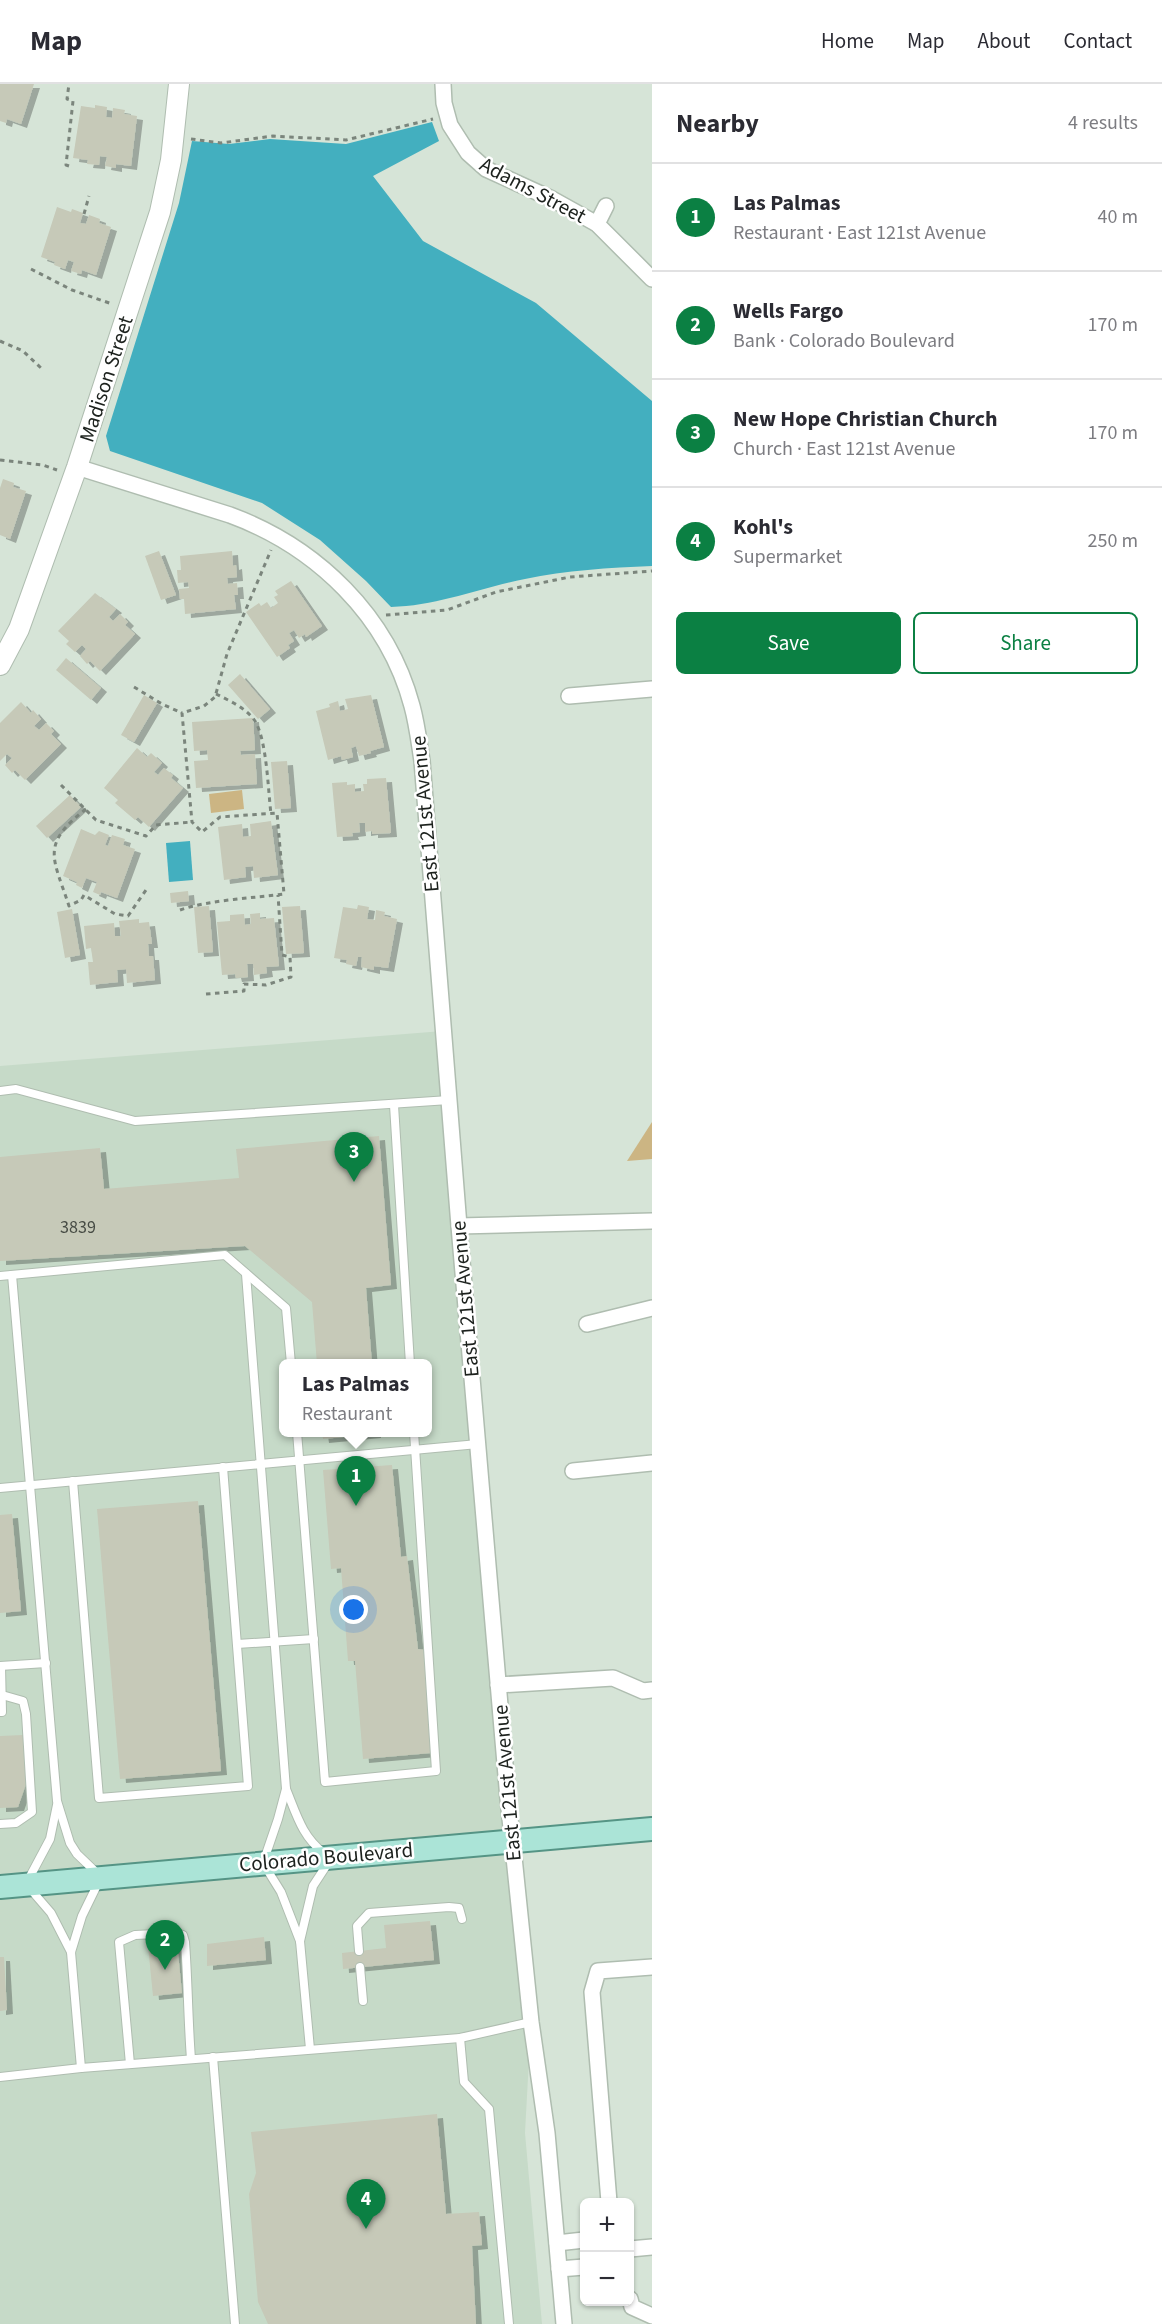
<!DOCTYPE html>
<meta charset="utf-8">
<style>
:root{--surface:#fff;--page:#f2f2f3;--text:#2b2b33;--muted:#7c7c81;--line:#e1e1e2;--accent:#0b8043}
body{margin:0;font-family:"Source Sans 3",sans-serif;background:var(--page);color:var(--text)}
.controls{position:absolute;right:18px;bottom:18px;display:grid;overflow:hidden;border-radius:9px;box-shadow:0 2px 4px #0004}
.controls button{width:54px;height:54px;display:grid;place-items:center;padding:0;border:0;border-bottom:2px solid var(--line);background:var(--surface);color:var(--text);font:30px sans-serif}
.you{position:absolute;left:354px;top:1526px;width:21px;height:21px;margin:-15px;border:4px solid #fff;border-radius:50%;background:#1a73e8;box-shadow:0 0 0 9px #1a73e833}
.badge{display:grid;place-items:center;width:39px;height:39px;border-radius:50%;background:var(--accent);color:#fff;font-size:20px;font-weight:700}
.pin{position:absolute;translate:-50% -50px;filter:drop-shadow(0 2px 3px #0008)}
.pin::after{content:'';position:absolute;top:32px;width:21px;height:18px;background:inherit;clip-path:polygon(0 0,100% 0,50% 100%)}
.popup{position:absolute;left:279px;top:1275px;width:153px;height:78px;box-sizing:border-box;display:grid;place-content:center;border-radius:9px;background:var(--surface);filter:drop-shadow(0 2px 4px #0005);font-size:20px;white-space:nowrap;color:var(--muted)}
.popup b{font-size:22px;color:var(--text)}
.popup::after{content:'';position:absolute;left:50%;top:100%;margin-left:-12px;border:12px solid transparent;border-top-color:var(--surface)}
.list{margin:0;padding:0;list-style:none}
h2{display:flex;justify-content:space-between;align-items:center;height:78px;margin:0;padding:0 24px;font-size:26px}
h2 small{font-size:20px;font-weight:400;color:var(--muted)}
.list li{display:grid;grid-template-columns:39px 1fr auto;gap:18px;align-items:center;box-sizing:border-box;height:108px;padding:0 24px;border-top:2px solid var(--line)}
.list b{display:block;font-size:22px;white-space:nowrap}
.list p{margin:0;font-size:20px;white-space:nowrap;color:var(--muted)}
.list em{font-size:20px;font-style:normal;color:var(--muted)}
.actions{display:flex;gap:12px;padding:18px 24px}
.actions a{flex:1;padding:14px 0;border:2px solid var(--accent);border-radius:9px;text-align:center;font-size:21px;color:var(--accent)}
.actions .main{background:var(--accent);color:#fff}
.map{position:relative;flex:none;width:652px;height:2240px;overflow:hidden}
header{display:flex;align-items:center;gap:36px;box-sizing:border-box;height:84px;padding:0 30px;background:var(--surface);border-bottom:2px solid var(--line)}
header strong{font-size:28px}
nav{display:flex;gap:33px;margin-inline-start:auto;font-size:21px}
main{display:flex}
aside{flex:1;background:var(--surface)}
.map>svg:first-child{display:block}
</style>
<header>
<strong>Map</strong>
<nav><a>Home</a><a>Map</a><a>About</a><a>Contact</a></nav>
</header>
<main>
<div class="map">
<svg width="652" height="2240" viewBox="0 0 652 2240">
<defs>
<filter id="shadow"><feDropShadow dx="6" dy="4" stdDeviation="0" flood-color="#0004"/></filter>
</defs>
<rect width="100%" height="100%" fill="#d6e4d7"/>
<!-- built -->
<path fill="#c6dac8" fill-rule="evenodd" d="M443 947 531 1938 525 2049 542 2240H0V982ZM284 1280H428V1348H284Z"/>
<!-- green -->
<g fill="#ccb583">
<path d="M242 706 244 725 211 729 209 710Z"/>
<path d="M652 1038V1075L627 1077Z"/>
</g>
<!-- water -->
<g fill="#43afbf">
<path d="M432 38 439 57 373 92 423 157 536 219 652 317V482C609 484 566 486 525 495 480 504 437 522 391 523L366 497 320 456 262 419 110 367 106 352 179 119 192 57 229 60 270 55 346 60Z"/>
<path d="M190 757 193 796 169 798 166 759Z"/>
</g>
<!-- building -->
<g fill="#c6c9b8" filter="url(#shadow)">
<path d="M0 0H34L21 40 7 35 6 39 0 37Z"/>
<path d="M95 21 107 23 106 33 112 34 113 24 125 26 124 30 137 32 131 82 116 80V84L105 82 107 73 100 72 99 81 87 80 88 76 73 74 81 22 95 24Z"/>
<path d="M57 123 71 128 72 125 83 129 80 139 86 140 89 131 100 135 99 139 111 143 96 191 82 186 81 190 71 187 74 178 68 176 65 185 54 181 55 178 41 173Z"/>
<path d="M3 395 14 399 13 403 26 407 10 455 0 451V404Z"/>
<path d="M159 467 176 511 161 516 145 472Z"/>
<path d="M232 467 233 482 236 481 237 493 227 494 228 500 237 499 238 511H234L236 525 185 530 184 515H180L179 505 189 504 188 498 178 499 177 486H181L180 472Z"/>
<path d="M291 497 322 542 306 553 305 550 299 554 294 546 289 549 294 557 288 561 290 564 277 573 246 528 259 519 261 522 267 518 271 524 278 519 274 513 278 511 275 507Z"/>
<path d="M95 509 116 525 109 533 113 537 120 530 128 538 125 541 135 550 100 587 90 577 87 580 80 572 86 565 82 561 75 568 66 560 69 557 58 547Z"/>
<path d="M66 574 101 604 91 616 56 586Z"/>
<path d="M240 590 270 625 258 635 228 601Z"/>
<path d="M144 611 157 619 134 658 121 651Z"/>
<path d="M371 611 384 663 370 667 371 669 359 672 356 662 351 664 353 673 342 676 341 672 328 676 316 627 330 623 329 620 338 617 340 627 348 625 345 615Z"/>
<path d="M21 618 31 629 33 626 41 635 34 642 39 646 46 639 54 647 51 650 61 660 25 696 15 686 12 689 5 681 12 674 7 670 0 677V639Z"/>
<path d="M253 634 255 666 240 667 241 671 255 670 257 700 196 704 194 677 208 676 207 666 194 667 192 638Z"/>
<path d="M137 664 147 673 151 669 162 679 154 688 158 691 164 684 173 691 171 694 183 704 149 743 138 733 135 736 115 719 118 716 104 704Z"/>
<path d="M287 677 291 724 275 725 271 678Z"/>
<path d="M386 694 391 749 372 750V747L365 748V739H359L360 748 352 749 353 752 337 753 332 699 347 698V701L355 700V708L364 707 363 700H367V695Z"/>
<path d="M70 711 81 723 47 754 36 742Z"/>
<path d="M271 737 278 791 254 794 253 782 245 783 246 793 224 796 218 743 242 740 243 753 251 752 250 740Z"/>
<path d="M81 745 95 751 99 747 109 751 105 761 108 762 112 751 125 755 123 761 135 765 117 814 101 808 100 811 93 808 97 798 86 794 82 804 76 801 77 798 63 792Z"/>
<path d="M188 807 189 817 171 819 170 809Z"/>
<path d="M358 821 369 823 367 835 375 836 376 826 385 828 384 832 397 835 388 884 374 882V886L361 883 362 873H358L356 882 346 880 347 876 334 874 343 823 357 825Z"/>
<path d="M209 822 213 868 198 869 194 823Z"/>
<path d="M300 822 304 869 286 870 282 823Z"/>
<path d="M72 825 80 871 65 874 57 828Z"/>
<path d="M260 829V835L274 834 279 882 266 883 267 889 254 891 253 880H247L248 893 236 894 235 890 222 891 217 838 230 837V831L244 830 245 841 251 840 250 830Z"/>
<path d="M139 835V839L149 838 152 860H148L149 872H153L155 896 127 899 126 885 117 886 118 898 90 901 88 878H93L91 864 86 865 84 842 114 839 115 852H121L119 837Z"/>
<path d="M379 1052 391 1201 366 1204 372 1280H317L312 1218 245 1162 0 1177V1073L100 1064 104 1105 239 1094 236 1065Z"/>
<path d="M322 1348H375V1350L323 1355Z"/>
<path d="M392 1381 401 1473 407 1472 418 1565 425 1566 431 1669 363 1675 355 1577H348L341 1484 331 1485 323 1386Z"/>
<path d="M198 1417 221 1687 120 1695 97 1425Z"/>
<path d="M12 1430 21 1527 0 1529V1431Z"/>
<path d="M23 1651 26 1700 18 1723 0 1724V1652Z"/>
<path d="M430 1837 434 1876 343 1885 342 1869 386 1864 384 1841Z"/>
<path d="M264 1853 266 1876 207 1882V1860Z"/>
<path d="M177 1859 182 1909 153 1912 148 1862Z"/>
<path d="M0 1873H4L7 1926 0 1927Z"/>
<path d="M437 2030 446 2130 479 2128 482 2161 472 2162 476 2240H268L258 2218 249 2110 256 2089 251 2048Z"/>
</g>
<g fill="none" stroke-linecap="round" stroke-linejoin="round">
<defs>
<g id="lane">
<path d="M0 1007 16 1005 135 1037 449 1016"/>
<path d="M394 1021 410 1280"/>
<path d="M246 1190 286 1705C296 1729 302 1753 324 1769"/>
<path d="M12 1191 57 1717 70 1759 77 1770 101 1793 82 1832 71 1868 81 1984"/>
<path d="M0 1192 225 1171 286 1224 291 1280"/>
<path d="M297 1348 325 1698 436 1687 414 1348"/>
<path d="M73 1397 99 1714 248 1702 223 1383"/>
<path d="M0 1404 478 1360"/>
<path d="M237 1560 314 1555"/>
<path d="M0 1582 46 1579"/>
<path d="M0 1628H2L1 1582"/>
<path d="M286 1705 278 1735 263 1779 281 1808 300 1857 310 1965"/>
<path d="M57 1721 50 1755 26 1800 51 1829 71 1868"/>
<path d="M0 1740 16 1739 32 1728 26 1630 23 1617 2 1611"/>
<path d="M300 1857 313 1802 328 1779"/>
<path d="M359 1867 357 1842 369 1829 449 1823 459 1824 462 1835"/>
<path d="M360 1883 363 1917"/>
<path d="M460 1954 464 1998 489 2025 509 2240"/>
<path d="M213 1973 235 2240"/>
<path d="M130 1980 119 1858 135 1851 176 1849 183 1851 185 1858C188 1898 188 1936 191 1975"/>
<path d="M0 1993 81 1984 460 1954 531 1938"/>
</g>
<g id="street">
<path d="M443 0 444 19 450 41 468 69 486 85 552 115 597 140 652 195"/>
<path d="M597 140 606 122"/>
<path d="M77 383 230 431C317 463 388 532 412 622 417 640 419 658 422 677L459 1142 508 1715 531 1938 547 2049 564 2240"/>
<path d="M569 612 652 605"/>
<path d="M459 1142 652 1137"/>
<path d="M587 1240 652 1224"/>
<path d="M573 1387 652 1379"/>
<path d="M498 1601 613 1594 643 1607 652 1606"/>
<path d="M609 2118 592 1908 598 1887 652 1883"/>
<path d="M557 2159 584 2156"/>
<path d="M630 2165 652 2163"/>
<path d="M559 2185 584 2183"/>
<path d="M630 2215 632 2223 652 2232"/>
</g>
<path id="secondary" d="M0 581 19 545 77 383 160 128 171 76 179 0"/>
<path id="primary" d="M0 1803 652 1745"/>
</defs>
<!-- lane casing -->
<use href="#lane" stroke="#afbdb0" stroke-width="10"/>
<!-- street casing -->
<use href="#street" stroke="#afbdb0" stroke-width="18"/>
<!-- secondary casing -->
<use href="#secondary" stroke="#afbdb0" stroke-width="22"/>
<!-- primary casing -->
<use href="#primary" stroke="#559485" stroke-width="26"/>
<!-- path -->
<g stroke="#7b857c" stroke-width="3" stroke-dasharray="4.5 4.5" stroke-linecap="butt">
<path d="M191 55 221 59 273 52 346 56 433 35"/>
<path d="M69 82 66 81 73 17 67 15 69 0"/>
<path d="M84 130 89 112"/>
<path d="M31 185 72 206 112 220"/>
<path d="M0 257 23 267 41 284"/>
<path d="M0 376 43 381 57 386"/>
<path d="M386 531 447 526 496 508 570 493 652 487"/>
<path d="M134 603 162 620 182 629"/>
<path d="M216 610C230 617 246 624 255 637 267 657 268 706 271 730"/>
<path d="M61 701 96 736 146 752 156 741 192 738"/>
<path d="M86 725C40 761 53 773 69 822L81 816 84 811 115 830 128 832 146 806"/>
<path d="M180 826C208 816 254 814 284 810L277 729 220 733 202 748 192 738 182 629 204 622 215 613 227 570 271 466"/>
<path d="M206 910 244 907V900L266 901 291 893 290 873 282 871 278 811"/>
</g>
<!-- lane -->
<use href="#lane" stroke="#fff" stroke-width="8"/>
<!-- street -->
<use href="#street" stroke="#fff" stroke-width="15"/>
<!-- secondary -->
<use href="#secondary" stroke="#fff" stroke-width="20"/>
<!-- primary -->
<use href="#primary" stroke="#abe4d7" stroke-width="22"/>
</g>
<g text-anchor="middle" stroke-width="5" stroke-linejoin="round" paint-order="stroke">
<!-- number labels -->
<g font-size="18" fill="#464b44">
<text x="78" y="1149">3839</text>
</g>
<!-- street labels -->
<g font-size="21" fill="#1c211d" stroke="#fff">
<text transform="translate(533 106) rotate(28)" y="7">Adams Street</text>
<text transform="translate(106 295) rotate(-72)" y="7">Madison Street</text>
<text transform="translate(425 730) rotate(-95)" y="7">East 121st Avenue</text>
<text transform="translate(465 1215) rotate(-95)" y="7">East 121st Avenue</text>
<text transform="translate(507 1699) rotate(-95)" y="7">East 121st Avenue</text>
<text transform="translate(326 1773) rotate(-5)" y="7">Colorado Boulevard</text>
</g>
</g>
</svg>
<div class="controls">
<button>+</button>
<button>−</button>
</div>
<div class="you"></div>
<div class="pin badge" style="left:356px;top:1422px">1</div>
<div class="popup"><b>Las Palmas</b>Restaurant</div>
<div class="pin badge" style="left:165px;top:1886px">2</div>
<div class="pin badge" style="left:354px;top:1098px">3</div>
<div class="pin badge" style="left:366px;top:2145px">4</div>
</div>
<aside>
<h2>Nearby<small>4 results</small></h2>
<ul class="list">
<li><span class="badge">1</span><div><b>Las Palmas</b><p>Restaurant · East 121st Avenue</p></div><em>40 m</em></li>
<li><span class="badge">2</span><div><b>Wells Fargo</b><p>Bank · Colorado Boulevard</p></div><em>170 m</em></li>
<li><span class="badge">3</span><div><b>New Hope Christian Church</b><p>Church · East 121st Avenue</p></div><em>170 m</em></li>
<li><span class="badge">4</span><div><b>Kohl's</b><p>Supermarket</p></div><em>250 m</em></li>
</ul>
<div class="actions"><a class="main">Save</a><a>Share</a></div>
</aside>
</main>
